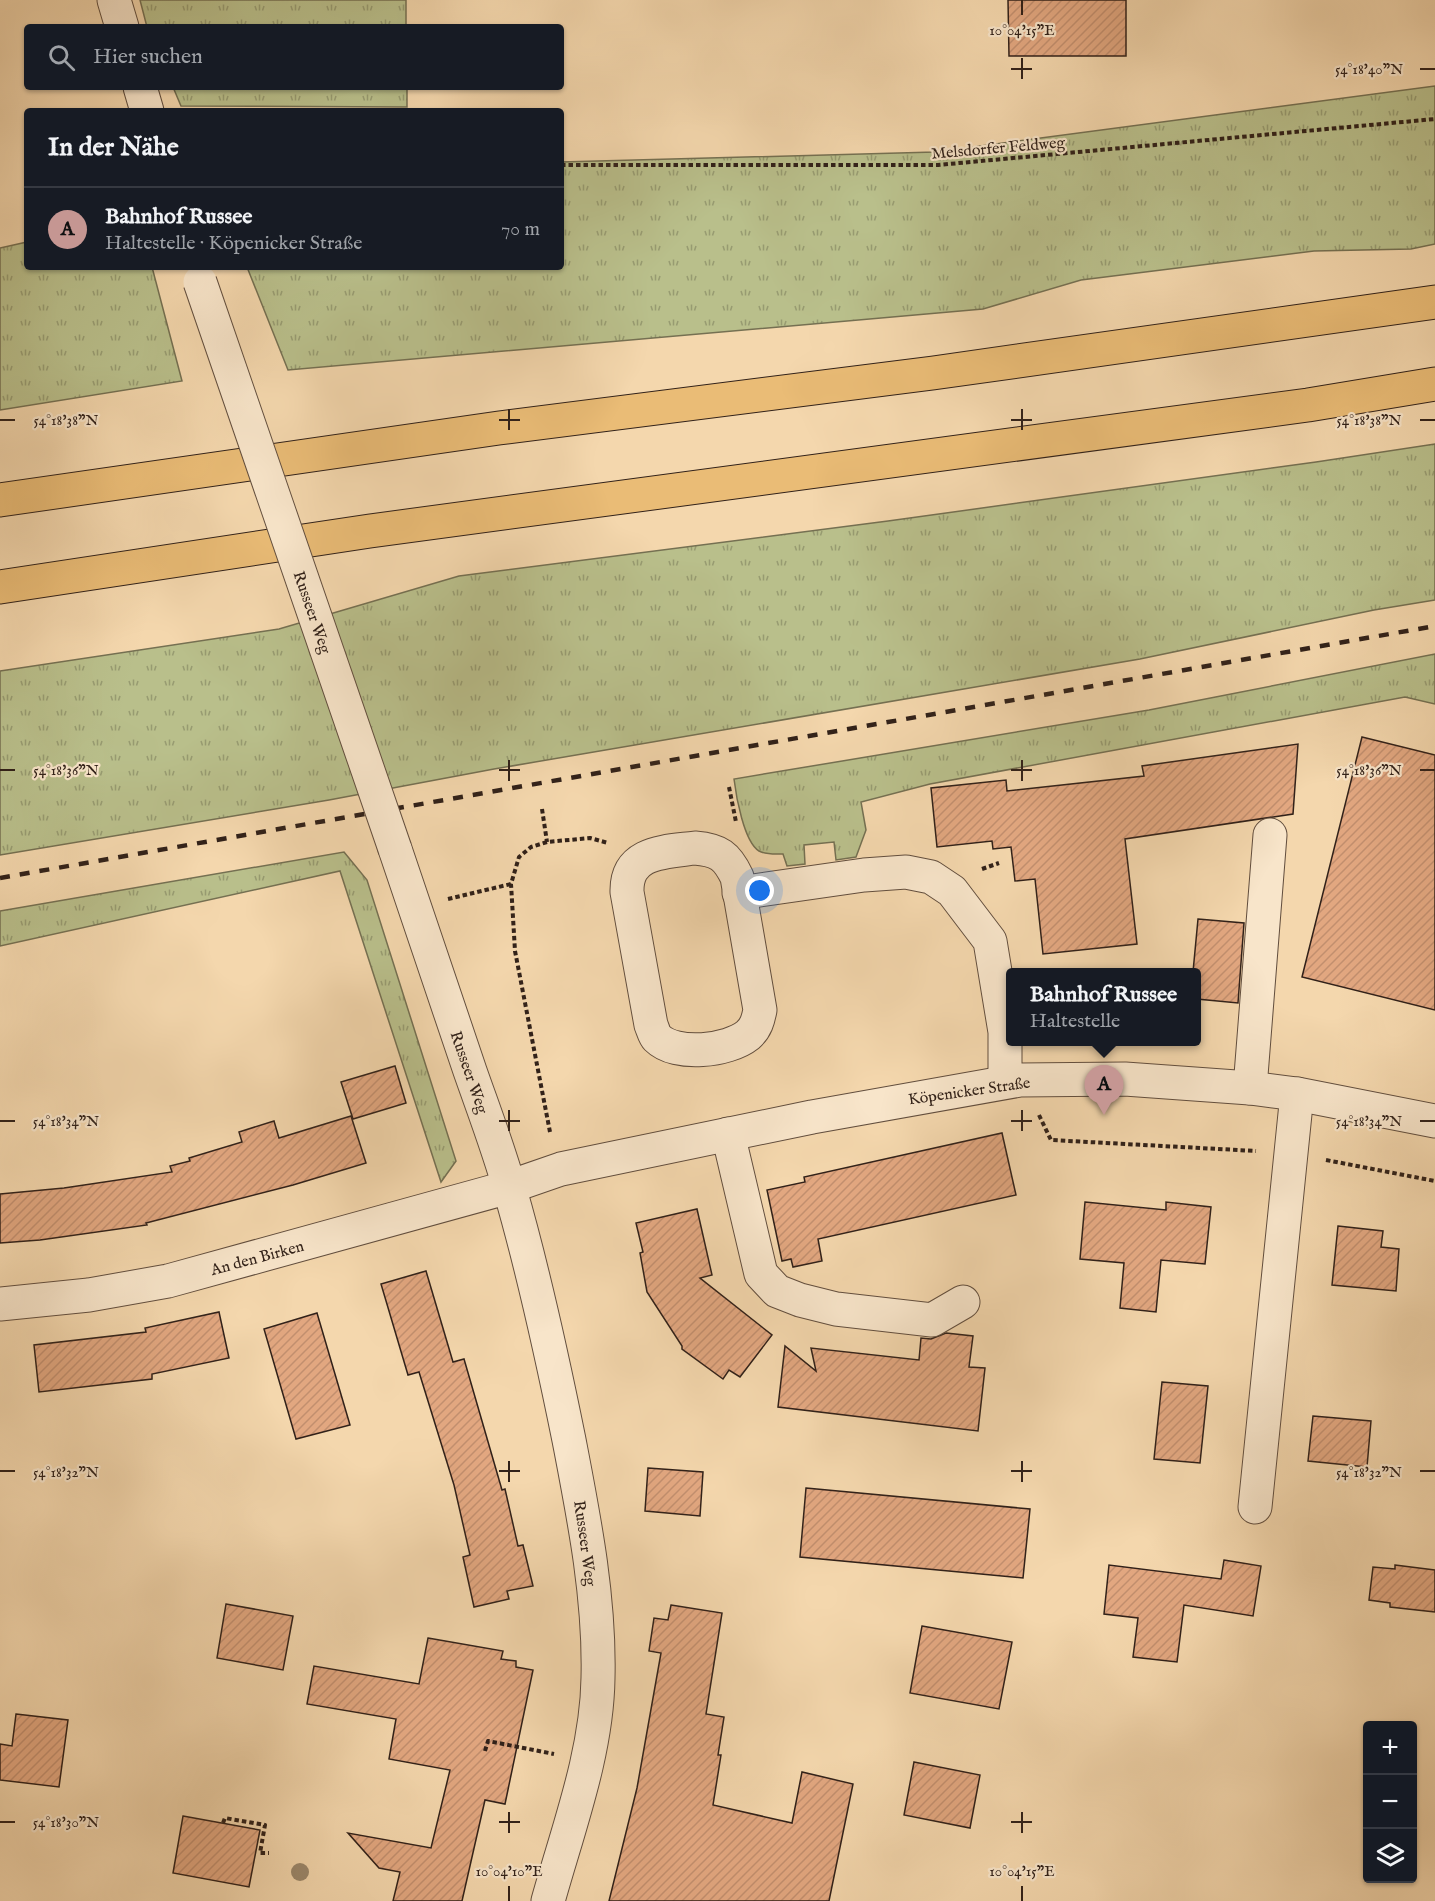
<!DOCTYPE html>
<html lang="de">
<meta charset="utf-8">
<style>
:root{--surface:#171b24;--page:#20242c;--text:#f1f3f6;--muted:#9ea1a6;--line:#363941;--accent:#c59692}
body{margin:0;font-family:"IM FELL English",serif;background:var(--page);color:var(--text)}
.controls{position:absolute;right:18px;bottom:18px;display:grid;overflow:hidden;border-radius:6px;box-shadow:0 2px 4px #0004}
.controls button{width:54px;height:54px;display:grid;place-items:center;padding:0;border:0;border-bottom:2px solid var(--line);background:var(--surface);color:var(--text);font:30px sans-serif}
.you{position:absolute;left:760px;top:891px;width:21px;height:21px;margin:-15px;border:4px solid #fff;border-radius:50%;background:#1a73e8;box-shadow:0 0 0 9px #1a73e833}
.badge{display:grid;place-items:center;width:39px;height:39px;border-radius:50%;background:var(--accent);color:#111;font-size:20px;font-weight:700}
.pin{position:absolute;translate:-50% -50px;filter:drop-shadow(0 2px 3px #0008)}
.pin::after{content:'';position:absolute;top:32px;width:21px;height:18px;background:inherit;clip-path:polygon(0 0,100% 0,50% 100%)}
.popup{position:absolute;left:1006px;top:968px;width:195px;height:78px;box-sizing:border-box;display:grid;place-content:center;border-radius:6px;background:var(--surface);filter:drop-shadow(0 2px 4px #0005);font-size:20px;white-space:nowrap;color:var(--muted)}
.popup b{font-size:22px;color:var(--text)}
.popup::after{content:'';position:absolute;left:50%;top:100%;margin-left:-12px;border:12px solid transparent;border-top-color:var(--surface)}
.list{margin:0;padding:0;list-style:none}
h2{display:flex;justify-content:space-between;align-items:center;height:78px;margin:0;padding:0 24px;font-size:26px}
h2 small{font-size:20px;font-weight:400;color:var(--muted)}
.list li{display:grid;grid-template-columns:39px 1fr auto;gap:18px;align-items:center;box-sizing:border-box;height:84px;padding:0 24px;border-top:2px solid var(--line)}
.list b{display:block;font-size:22px;white-space:nowrap}
.list p{margin:0;font-size:20px;white-space:nowrap;color:var(--muted)}
.list em{font-size:20px;font-style:normal;color:var(--muted)}
.icon{flex:none;width:33px;height:33px;fill:none;stroke:currentColor;stroke-width:2;stroke-linecap:round;stroke-linejoin:round}
.map{position:relative;flex:none;width:1435px;height:1901px;overflow:hidden}
.search{position:absolute;background:var(--surface);box-shadow:0 2px 4px #0004;left:24px;top:24px;width:540px;height:66px;display:flex;align-items:center;gap:15px;box-sizing:border-box;padding:0 21px;border-radius:6px;color:var(--muted);font-size:22px}
.panel{position:absolute;background:var(--surface);box-shadow:0 2px 4px #0004;left:24px;top:108px;width:540px;height:162px;border-radius:6px}
.map>svg:first-child{display:block}
</style>
<div class="map">
<svg width="1435" height="1901" viewBox="0 0 1435 1901">
<defs>
<pattern id="grass-tufts" width="24" height="20" patternUnits="userSpaceOnUse" patternTransform="scale(1.5)"><rect width="24" height="20" fill="#b9bf8b"/><path d="M3 7l-1-3M5 7V3M7 7l1-3M15 17l-1-3M17 17v-4M19 17l1-3" fill="none" stroke="#979b71"/></pattern>
<pattern id="building-hatch" width="6" height="6" patternUnits="userSpaceOnUse" patternTransform="scale(1.5)"><rect width="6" height="6" fill="#e2a780"/><path d="M-1 1l2-2M0 6l6-6M5 7l2-2" fill="none" stroke="#c28f6e"/></pattern>
</defs>
<rect width="100%" height="100%" fill="#f4d7ad"/>
<filter id="stains"><feTurbulence type="fractalNoise" baseFrequency=".00333" numOctaves="4"/><feColorMatrix values="0 0 0 0 .2 0 0 0 0 .09 0 0 0 0 .02 0 0 0 .5 -.17"/></filter>
<radialGradient id="worn" r=".72"><stop offset=".6" stop-color="#630" stop-opacity="0"/><stop offset="1" stop-color="#630" stop-opacity=".3"/></radialGradient>
<!-- grass -->
<g fill="url(#grass-tufts)" stroke="#757052" stroke-width="1.5">
<path d="M140 0H406V27H147Z"/>
<path d="M1435 86V244L1411 249 1314 251 1081 280 983 309 288 370 247 267H561V162L935 152Z"/>
<path d="M173 87H407V107L181 106Z"/>
<path d="M27 242V267H152L182 381 0 410V248Z"/>
<path d="M1435 444V600L1374 610 1140 659 494 769 329 800 0 855V671L279 629 459 576 888 521 1316 462Z"/>
<path d="M1435 654V704L1405 697 930 784 861 802 866 830 856 857 836 860 834 842 804 845 805 864 787 866 783 854C776 854 766 855 759 851 744 842 736 796 734 779L1149 710Z"/>
<path d="M344 852 367 880 456 1161 441 1182 340 871 0 946V911Z"/>
</g>
<!-- building -->
<g fill="url(#building-hatch)" stroke="#312119" stroke-width="1.5">
<path d="M1008 0H1126V56H1009Z"/>
<path d="M1362 737 1435 755V1010L1302 977Z"/>
<path d="M1298 744 1293 814 1125 839 1137 944 1043 954 1035 879 1015 881 1011 847 993 849 992 841 937 847 931 788 1006 780 1007 791 1144 776 1142 766Z"/>
<path d="M1198 919 1244 923 1238 1003 1197 999V972H1193Z"/>
<path d="M395 1066 406 1103 353 1119 341 1082Z"/>
<path d="M351 1116 366 1163 293 1185 146 1223 147 1225 40 1240 0 1243V1194L64 1188 172 1172 170 1166 190 1161 189 1158 242 1142 239 1132 274 1121 279 1138Z"/>
<path d="M1002 1133 1016 1195 818 1239 822 1261 793 1267 791 1259 782 1261 767 1190 805 1182 804 1177Z"/>
<path d="M1085 1202 1166 1210V1202L1211 1207 1205 1264 1161 1260 1156 1312 1120 1308 1124 1263 1080 1259Z"/>
<path d="M697 1209 712 1275 700 1278 772 1335 740 1377 729 1370 723 1379 682 1349V1346L647 1292 640 1253 643 1252 636 1223Z"/>
<path d="M1338 1226 1383 1231 1381 1247 1399 1249 1396 1291 1332 1285Z"/>
<path d="M426 1271 453 1362 464 1359 502 1490 505 1489 518 1546 523 1545 533 1586 507 1591 509 1599 474 1607 463 1557 470 1555 454 1485 419 1372 408 1375 381 1284Z"/>
<path d="M219 1312 229 1358 152 1374V1379L39 1392 34 1345 146 1332 145 1328Z"/>
<path d="M317 1313 350 1425 296 1439 264 1329Z"/>
<path d="M946 1333 973 1336 969 1367 985 1368 978 1431 778 1407 785 1346 816 1371 811 1348 919 1360 921 1338 931 1339Z"/>
<path d="M1162 1382 1208 1386 1200 1463 1154 1459Z"/>
<path d="M1313 1416 1371 1421 1367 1467 1308 1461Z"/>
<path d="M648 1468 703 1472 700 1516 645 1511Z"/>
<path d="M806 1488 1030 1509 1023 1578 800 1557Z"/>
<path d="M1224 1560 1261 1566 1253 1616 1184 1605 1177 1662 1133 1657 1138 1618 1104 1614 1109 1565 1221 1579Z"/>
<path d="M1395 1565 1435 1570V1612L1390 1607V1603L1369 1600 1373 1567 1395 1569Z"/>
<path d="M226 1604 293 1616 283 1670 217 1658Z"/>
<path d="M671 1605 722 1613 706 1714 724 1717 718 1755H721L713 1805 792 1823 802 1772 853 1784 829 1901H609L637 1788 661 1653 649 1651 654 1618 668 1620Z"/>
<path d="M922 1626 1012 1642 999 1709 910 1693Z"/>
<path d="M428 1638 503 1651 501 1659 516 1661V1667L533 1670 505 1804 485 1800 462 1901H393L400 1872 379 1868 348 1833 431 1848 450 1770 389 1759 396 1719 307 1704 314 1666 419 1684Z"/>
<path d="M16 1714 68 1720 59 1787 0 1780V1744L12 1746Z"/>
<path d="M914 1762 980 1775 970 1828 904 1815Z"/>
<path d="M183 1816 260 1830 249 1887 173 1873Z"/>
</g>
<g fill="none" stroke-linecap="round" stroke-linejoin="round">
<defs>
<g id="minor">
<path d="M114 0 122 27"/>
<path d="M140 87 147 111"/>
<path d="M695 848C719 850 727 856 737 877L760 1010C758 1020 756 1028 748 1035 728 1051 676 1057 657 1038 654 1035 653 1029 651 1025L627 892C626 851 665 852 695 848Z"/>
<path d="M395 849C420 923 445 997 470 1071 484 1111 499 1150 510 1190 534 1273 552 1356 569 1440 584 1518 600 1598 598 1678 597 1753 568 1829 548 1901"/>
<path d="M739 893 864 875 906 872 931 877 952 891 990 941 1005 1032V1081"/>
<path d="M1250 1088 1270 835"/>
<path d="M728 1134 761 1274 777 1291 800 1300 836 1309 932 1320 963 1302"/>
<path d="M0 1304 89 1295 168 1281 509 1187 561 1169 812 1117 1020 1080 1125 1079 1250 1088 1297 1094 1435 1121"/>
<path d="M1255 1507 1297 1094"/>
</g>
<g id="highway">
<path d="M0 500 499 428 933 373 1435 302"/>
<path d="M0 587 370 531 1308 405 1435 384"/>
</g>
</defs>
<!-- minor casing -->
<use href="#minor" stroke="#624e3e" stroke-width="35"/>
<!-- highway casing -->
<use href="#highway" stroke="#312119" stroke-width="35"/>
<!-- path -->
<g stroke="#312119" stroke-width="4" stroke-dasharray="4.5 3" stroke-linecap="butt">
<path d="M561 165H938L1435 119"/>
<path d="M729 787 736 822"/>
<path d="M542 809 547 842"/>
<path d="M982 869 999 863"/>
<path d="M448 899 511 884"/>
<path d="M1039 1115 1051 1140 1256 1151"/>
<path d="M550 1132 515 951 511 884 519 857 531 847 547 842 590 838 608 843"/>
<path d="M1326 1160 1435 1181"/>
<path d="M485 1751 488 1741 554 1754"/>
<path d="M223 1823 225 1818 265 1825 260 1853H269"/>
</g>
<!-- minor -->
<use href="#minor" stroke="#f8e5ca" stroke-width="33"/>
<!-- highway -->
<use href="#highway" stroke="#eabc76" stroke-width="33"/>
<!-- rail -->
<path stroke="#312119" stroke-width="4.5" stroke-dasharray="10 10" stroke-linecap="butt" d="M0 878 1435 626"/>
<defs>
<path id="minor-bridge" d="M200 282 395 849"/>
</defs>
<!-- minor-bridge casing -->
<use href="#minor-bridge" stroke="#624e3e" stroke-width="35" stroke-linecap="butt"/>
<!-- minor-bridge -->
<use href="#minor-bridge" stroke="#f8e5ca" stroke-width="33"/>
</g>
<!-- trees -->
<circle fill="#9b886c" cx="300" cy="1872" r="9"/>
<!-- ticks -->
<path fill="none" stroke="#312119" stroke-width="2" d="M1022 0V15M1022 58V79M1011 69H1032M1420 69H1435M509 409V430M1022 409V430M0 420H15M499 420H520M1011 420H1032M1420 420H1435M509 760V781M1022 760V781M0 770H15M499 770H520M1011 770H1032M1420 770H1435M509 1110V1131M1022 1110V1131M0 1121H15M499 1121H520M1011 1121H1032M1420 1121H1435M509 1461V1482M1022 1461V1482M0 1471H15M499 1471H520M1011 1471H1032M1420 1471H1435M509 1812V1833M1022 1812V1833M0 1822H15M499 1822H520M1011 1822H1032M509 1886V1901M1022 1886V1901"/>
<g text-anchor="middle" stroke-width="4.5" stroke-linejoin="round" paint-order="stroke">
<!-- street labels -->
<g font-size="16" fill="#312119" stroke="#f8e5ca">
<text transform="translate(998 147) rotate(-5)" y="6">Melsdorfer Feldweg</text>
<text transform="translate(313 612) rotate(71)" y="6">Russeer Weg</text>
<text transform="translate(470 1072) rotate(71)" y="6">Russeer Weg</text>
<text transform="translate(969 1090) rotate(-8)" y="6">Köpenicker Straße</text>
<text transform="translate(257 1257) rotate(-15)" y="6">An den Birken</text>
<text transform="translate(586 1543) rotate(82)" y="6">Russeer Weg</text>
</g>
</g>
<g font-size="15" text-anchor="middle" fill="#312119" stroke="#f8e5ca" stroke-width="4.5" stroke-linejoin="round" paint-order="stroke">
<text x="1022" y="35">10°04'15"E</text>
<text x="1369" y="74">54°18'40"N</text>
<text x="66" y="425">54°18'38"N</text>
<text x="1369" y="425">54°18'38"N</text>
<text x="66" y="775">54°18'36"N</text>
<text x="1369" y="775">54°18'36"N</text>
<text x="66" y="1126">54°18'34"N</text>
<text x="1369" y="1126">54°18'34"N</text>
<text x="66" y="1477">54°18'32"N</text>
<text x="1369" y="1477">54°18'32"N</text>
<text x="66" y="1827">54°18'30"N</text>
<text x="509" y="1876">10°04'10"E</text>
<text x="1022" y="1876">10°04'15"E</text>
</g>
<rect width="100%" height="100%" filter="url(#stains)"/>
<rect width="100%" height="100%" fill="url(#worn)"/>
</svg>
<div class="controls">
<button>+</button>
<button>−</button>
<button><svg class="icon" aria-label="layers" viewBox="0 0 24 24"><path d="M12 4l9 5-9 5-9-5zM3 14l9 5 9-5"/></svg></button>
</div>
<div class="you"></div>
<div class="pin badge" style="left:1104px;top:1115px">A</div>
<div class="popup"><b>Bahnhof Russee</b>Haltestelle</div>
<div class="search"><svg class="icon" aria-label="search" viewBox="0 0 24 24"><circle cx="10" cy="10" r="6"/><path d="M15 15l6 6"/></svg>Hier suchen</div>
<section class="panel">
<h2>In der Nähe<small></small></h2>
<ul class="list">
<li><span class="badge">A</span><div><b>Bahnhof Russee</b><p>Haltestelle · Köpenicker Straße</p></div><em>70 m</em></li>
</ul>
</section>
</div>
